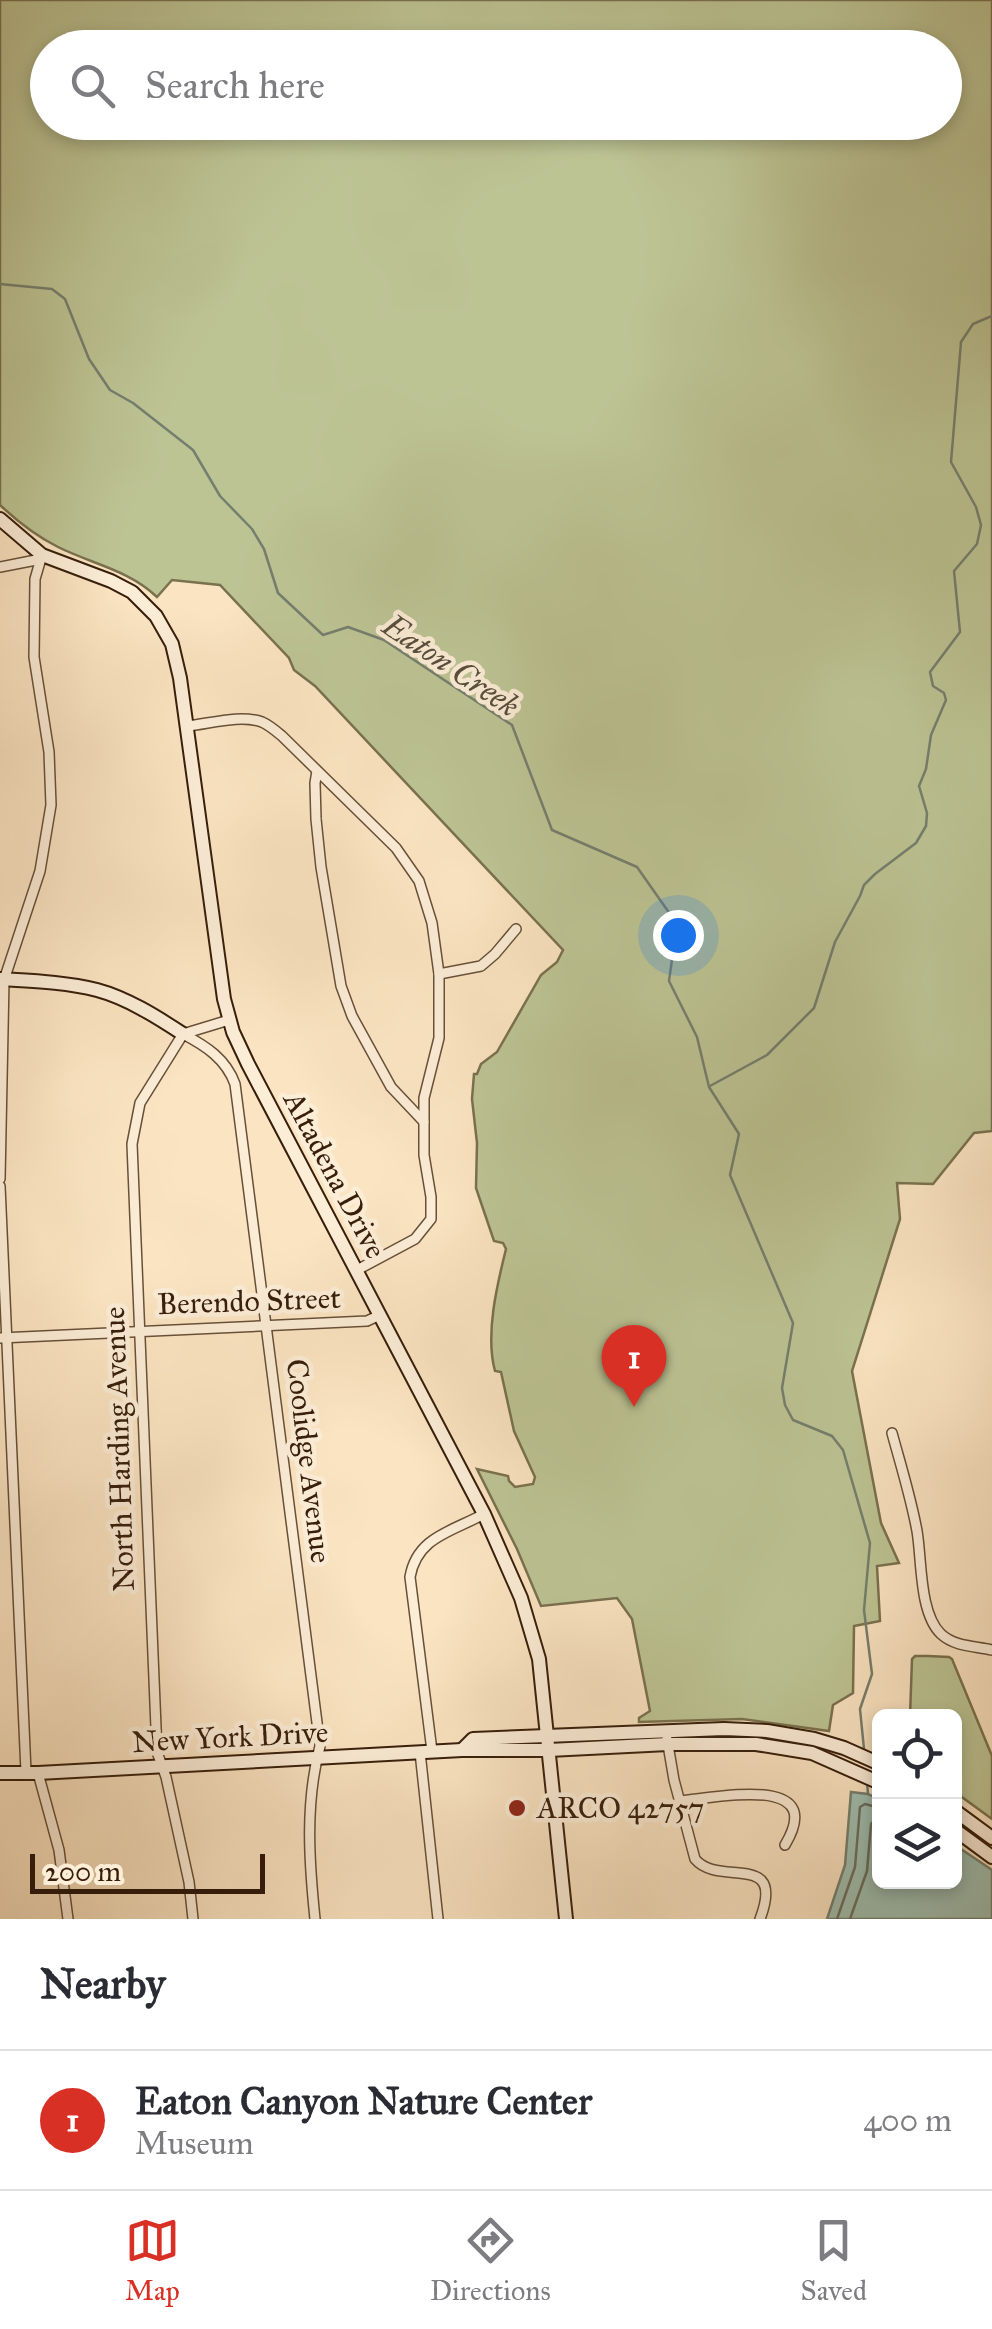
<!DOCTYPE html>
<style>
:root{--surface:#fff;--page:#f7f7f7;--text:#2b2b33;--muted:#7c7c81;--line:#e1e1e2;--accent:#d93025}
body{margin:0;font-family:"IM FELL Great Primer",serif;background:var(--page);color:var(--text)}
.controls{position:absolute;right:30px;bottom:30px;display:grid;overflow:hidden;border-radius:15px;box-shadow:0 5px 15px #0003}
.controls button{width:90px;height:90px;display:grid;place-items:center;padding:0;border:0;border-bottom:2px solid var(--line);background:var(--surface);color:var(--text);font:50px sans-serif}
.scale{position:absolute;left:30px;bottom:25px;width:235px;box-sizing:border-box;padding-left:10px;border:5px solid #371e0a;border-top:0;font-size:28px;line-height:35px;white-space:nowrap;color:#371e0a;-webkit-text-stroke:8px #fcedd7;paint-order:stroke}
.you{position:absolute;left:678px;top:935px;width:35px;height:35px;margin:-25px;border:8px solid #fff;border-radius:50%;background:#1a73e8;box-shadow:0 0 0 15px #1a73e833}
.badge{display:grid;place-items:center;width:65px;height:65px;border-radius:50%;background:var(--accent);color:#fff;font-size:32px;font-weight:700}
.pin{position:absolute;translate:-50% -82px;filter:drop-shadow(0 2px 5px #0008)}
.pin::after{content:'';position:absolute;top:52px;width:35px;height:30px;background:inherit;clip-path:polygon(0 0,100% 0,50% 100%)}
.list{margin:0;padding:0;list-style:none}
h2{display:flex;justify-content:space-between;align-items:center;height:130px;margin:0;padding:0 40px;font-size:42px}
h2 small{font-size:32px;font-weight:400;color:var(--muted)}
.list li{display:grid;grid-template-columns:65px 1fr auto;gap:30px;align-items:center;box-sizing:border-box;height:140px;padding:0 40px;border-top:2px solid var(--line)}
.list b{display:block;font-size:38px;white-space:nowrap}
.list p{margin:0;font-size:32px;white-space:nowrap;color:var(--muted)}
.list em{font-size:32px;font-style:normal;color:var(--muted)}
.icon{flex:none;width:55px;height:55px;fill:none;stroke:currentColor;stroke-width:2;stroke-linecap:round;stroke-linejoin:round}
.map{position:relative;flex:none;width:992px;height:1919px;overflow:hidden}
.search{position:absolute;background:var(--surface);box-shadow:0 5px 15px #0003;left:30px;right:30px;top:30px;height:110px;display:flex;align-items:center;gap:25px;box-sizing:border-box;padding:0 35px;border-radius:55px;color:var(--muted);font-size:38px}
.sheet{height:270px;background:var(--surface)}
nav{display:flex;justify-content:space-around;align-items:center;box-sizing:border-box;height:140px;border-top:2px solid var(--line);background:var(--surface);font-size:28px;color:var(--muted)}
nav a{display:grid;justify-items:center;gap:5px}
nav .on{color:var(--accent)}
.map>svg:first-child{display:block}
</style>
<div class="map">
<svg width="992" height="1919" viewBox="0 0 992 1919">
<rect width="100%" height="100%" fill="#fbe4c2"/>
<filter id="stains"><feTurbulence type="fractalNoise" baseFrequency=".002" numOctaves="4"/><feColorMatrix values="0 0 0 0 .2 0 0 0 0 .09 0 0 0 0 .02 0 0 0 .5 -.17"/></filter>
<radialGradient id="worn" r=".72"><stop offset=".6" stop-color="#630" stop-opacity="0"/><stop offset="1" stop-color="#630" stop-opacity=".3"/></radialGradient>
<!-- green -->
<g fill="#bdc494" stroke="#7a714f" stroke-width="2.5" fill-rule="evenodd">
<path d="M0 0H992V1131L974 1133 933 1184 897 1183 900 1219 852 1371 881 1523 899 1563 877 1566 880 1621 854 1626 853 1693 833 1705 829 1731 742 1719 639 1722V1718L650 1711 632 1619 617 1598 541 1606 517 1549 477 1469 508 1476 509 1481 515 1487 533 1484 535 1477 514 1431 501 1372 495 1371C485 1335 497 1285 506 1249L503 1243 494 1241 476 1188 477 1143 472 1099 474 1074H477L481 1064 497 1052 541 975 557 962 563 950 315 686 294 670 289 658 220 585 172 580 157 597C129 570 92 564 58 547 36 536 18 522 0 505ZM48 48H944V122H48Z"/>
<path d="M928 1656 949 1657 952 1659 992 1756V1819L955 1792 954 1716H910L912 1659 915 1656Z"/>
</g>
<!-- water -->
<path fill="#9fbfb1" stroke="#757f6e" stroke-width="2.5" d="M851 1792 868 1794 879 1799 880 1882H954L955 1845 992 1870V1919H827L845 1865Z"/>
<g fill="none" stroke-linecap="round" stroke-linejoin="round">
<!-- shore -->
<g stroke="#6b6e5e" stroke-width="2.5">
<path d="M837 1919 855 1867 860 1807 865 1804 880 1808"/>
<path d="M850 1919 867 1871 871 1824 874 1821 880 1820"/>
</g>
<!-- stream -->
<g stroke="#757f6e" stroke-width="2.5">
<path d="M0 284 52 289 65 299 89 359 110 390 133 403 193 450 220 496 252 529 264 549 278 593 323 635 348 627 384 640 512 725 552 830 637 867 677 924 669 981 697 1037 709 1087 739 1134 730 1175 793 1323 782 1388 785 1405 793 1420 832 1436 843 1450 870 1543 864 1610 872 1674 860 1709 864 1749"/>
<path d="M710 1086 767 1055 814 1008 835 942 860 896 864 885 875 874 916 843 926 826 927 813 919 786 926 769 931 735 946 700 944 693 933 686 930 672 960 632 954 571 977 544 981 525 976 507 951 462 961 342 973 324 992 316"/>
<path d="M867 1782 868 1794"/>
</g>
<defs>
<g id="street">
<path d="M0 567 36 560 40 557"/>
<path d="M187 726C209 724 240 714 262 722 269 725 276 731 282 736L396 848 419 881 432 923 439 974V1038L424 1098V1155L431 1197V1219L415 1239 357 1270"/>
<path d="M317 771 315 783 316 819 321 867 341 986 352 1016 391 1087 424 1122"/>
<path d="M439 974 481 966 495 954 516 929"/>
<path d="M183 1034C206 1046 226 1059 235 1084L320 1746C305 1803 309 1861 315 1919"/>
<path d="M0 1179 4 980 40 871 51 805 49 752 34 657 35 579 42 555"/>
<path d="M0 1186 26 1772"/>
<path d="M0 1338 367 1321 380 1315"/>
<path d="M892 1433C901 1466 911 1498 917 1531 922 1560 919 1613 941 1634 955 1647 975 1646 992 1650"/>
<path d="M667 1739 674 1780 695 1859C719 1888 786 1850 760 1919"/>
<path d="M432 1751 410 1577C417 1537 451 1532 484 1514"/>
<path d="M420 1752 438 1919"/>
<path d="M38 1773 59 1850 68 1919"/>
<path d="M679 1801C717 1798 828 1773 785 1845"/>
<path d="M193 1919 189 1882 166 1777 157 1752 132 1144 140 1103 183 1034 229 1020"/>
</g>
<g id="secondary">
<path d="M0 519 42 555 111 581 132 592 156 616 172 644 180 678 224 999 233 1032 248 1064 484 1514 521 1598 539 1659 566 1919"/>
<path d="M0 979C32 981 65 982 97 990 127 998 157 1017 183 1034"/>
<path d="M462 1750 473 1739 724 1729 767 1731 814 1739 844 1748 880 1764"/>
<path d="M0 1773H38L462 1750H549L668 1744H756L812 1753 880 1783"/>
<path d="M954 1810 992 1838"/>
<path d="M954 1829 992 1857"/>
</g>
</defs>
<!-- street casing -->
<use href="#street" stroke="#685038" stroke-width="12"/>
<!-- secondary casing -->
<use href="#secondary" stroke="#371e0a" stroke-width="16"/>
<!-- street -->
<use href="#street" stroke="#fcedd7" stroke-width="9"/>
<!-- secondary -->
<use href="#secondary" stroke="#fcedd7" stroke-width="12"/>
</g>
<!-- markers -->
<circle fill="#8f2418" stroke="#fcedd7" stroke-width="4" cx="517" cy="1808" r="10"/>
<g text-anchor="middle" stroke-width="9" stroke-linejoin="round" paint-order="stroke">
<!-- street labels -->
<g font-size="30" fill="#371e0a" stroke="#fcedd7">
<text transform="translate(335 1175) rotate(62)" y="10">Altadena Drive</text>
<text transform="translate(249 1301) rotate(-2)" y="10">Berendo Street</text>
<text transform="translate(119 1449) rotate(-92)" y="10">North Harding Avenue</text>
<text transform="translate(309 1461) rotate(83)" y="10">Coolidge Avenue</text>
<text transform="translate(230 1737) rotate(-3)" y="10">New York Drive</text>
</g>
<!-- poi labels -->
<g font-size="30" fill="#371e0a" stroke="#fcedd7" text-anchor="start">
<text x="537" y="1818">ARCO 42757</text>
</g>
<!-- water labels -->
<g font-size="32" font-style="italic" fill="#564e3c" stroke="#fcedd7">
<text transform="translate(451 665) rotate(34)" y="11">Eaton Creek</text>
</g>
</g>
<rect width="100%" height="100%" filter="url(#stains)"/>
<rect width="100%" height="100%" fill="url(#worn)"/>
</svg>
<div class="controls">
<button><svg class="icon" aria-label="locate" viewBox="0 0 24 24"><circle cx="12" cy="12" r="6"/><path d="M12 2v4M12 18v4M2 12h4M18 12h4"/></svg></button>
<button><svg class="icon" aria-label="layers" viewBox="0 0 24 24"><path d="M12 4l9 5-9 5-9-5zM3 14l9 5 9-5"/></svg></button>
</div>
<div class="scale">200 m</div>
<div class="you"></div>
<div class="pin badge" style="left:634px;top:1407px">1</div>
<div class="search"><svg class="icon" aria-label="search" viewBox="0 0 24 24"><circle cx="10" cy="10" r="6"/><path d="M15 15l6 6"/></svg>Search here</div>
</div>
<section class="sheet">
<h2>Nearby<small></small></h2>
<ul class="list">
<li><span class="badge">1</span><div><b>Eaton Canyon Nature Center</b><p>Museum</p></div><em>400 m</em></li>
</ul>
</section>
<nav>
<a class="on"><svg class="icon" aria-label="map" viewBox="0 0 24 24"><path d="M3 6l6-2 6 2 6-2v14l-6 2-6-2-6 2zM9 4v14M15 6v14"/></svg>Map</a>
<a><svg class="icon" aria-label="directions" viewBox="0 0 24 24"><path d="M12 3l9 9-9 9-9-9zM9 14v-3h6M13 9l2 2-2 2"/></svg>Directions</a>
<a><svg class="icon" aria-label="saved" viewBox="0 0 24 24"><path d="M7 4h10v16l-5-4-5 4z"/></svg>Saved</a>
</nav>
